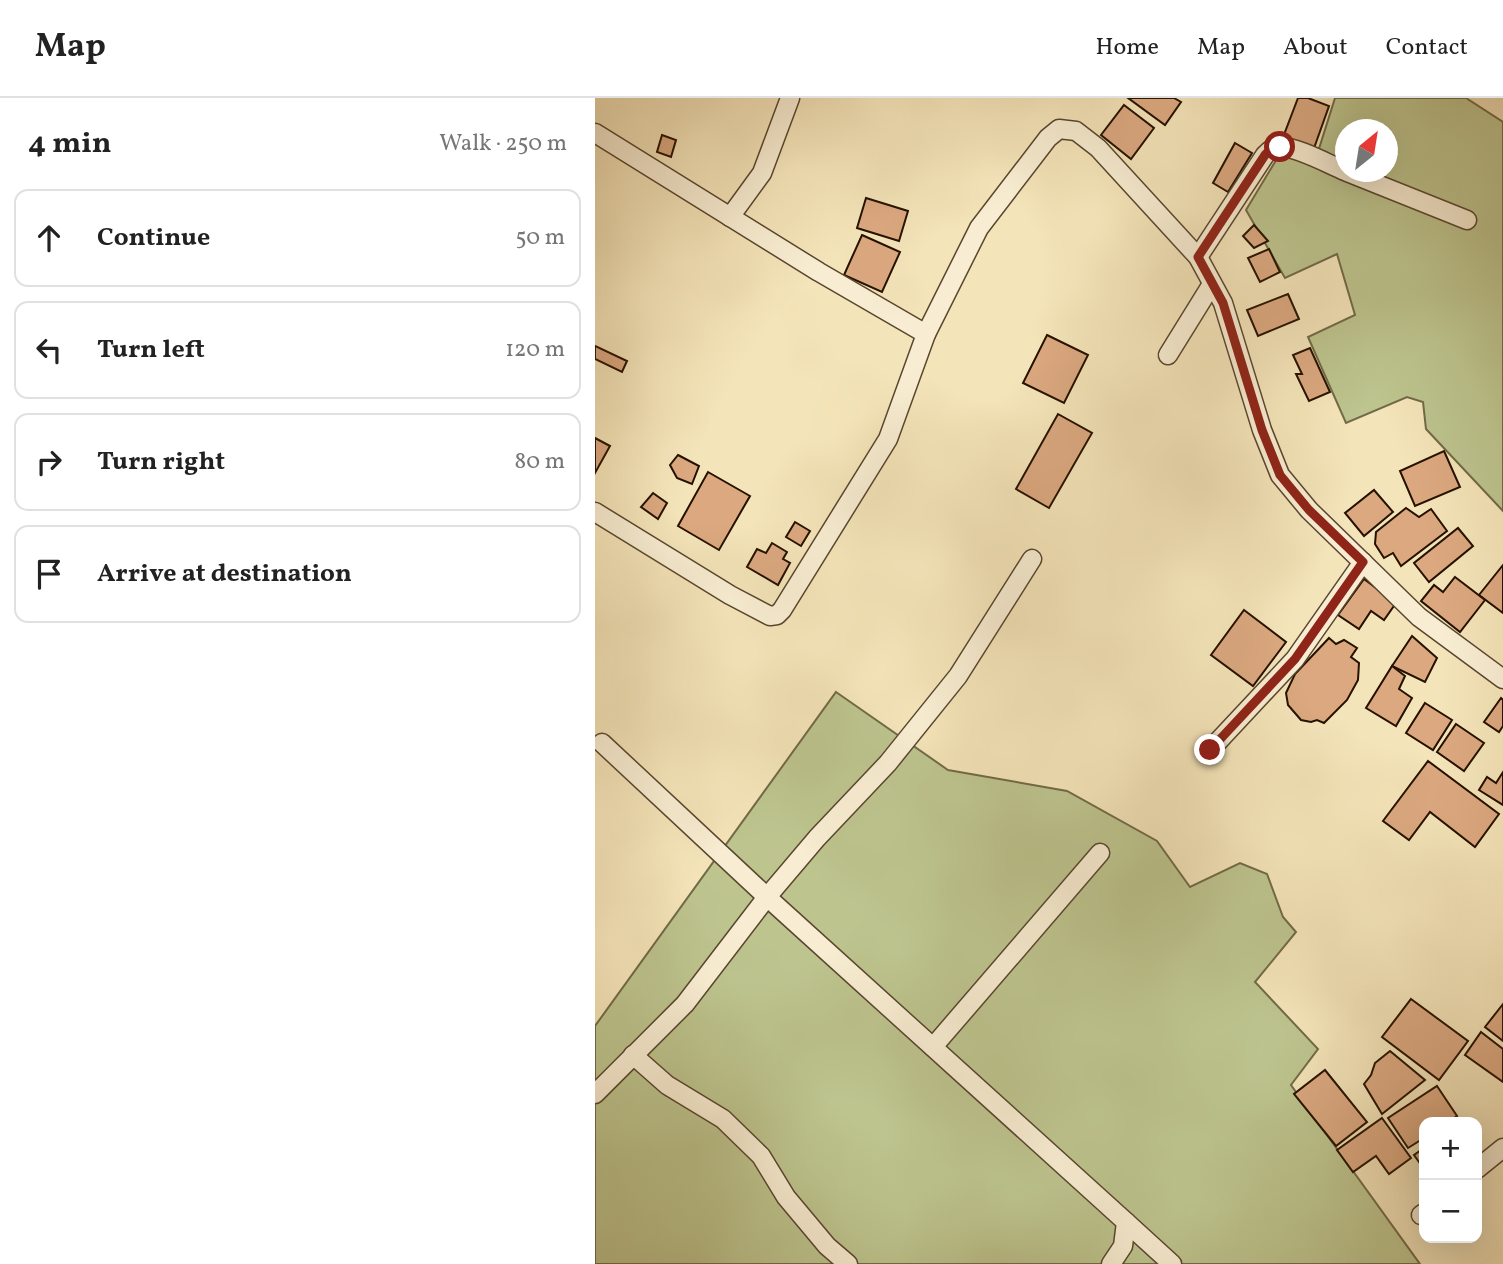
<!DOCTYPE html>
<meta charset="utf-8">
<style>
:root{--surface:#fff;--page:#f6f6f6;--text:#222;--muted:#767676;--line:#e0e0e0}
body{margin:0;font-family:Vollkorn,serif;background:var(--page);color:var(--text)}
.controls{position:absolute;right:21px;bottom:21px;display:grid;overflow:hidden;border-radius:14px;box-shadow:0 7px 28px #0002}
.controls button{width:63px;height:63px;display:grid;place-items:center;padding:0;border:0;border-bottom:2px solid var(--line);background:var(--surface);color:var(--text);font:35px sans-serif}
.compass{position:absolute;left:740px;top:21px;width:63px;height:63px;border-radius:50%;background:var(--surface);box-shadow:0 7px 28px #0002;rotate:30deg}
.stop{position:absolute;width:21px;height:21px;margin:-16px;border:5px solid #8f2418;border-radius:50%;background:#fff}
.stop.end{background:#8f2418;border-color:#fff;box-shadow:0 2px 7px #0008}
.list{margin:0;padding:0;list-style:none}
h2{display:flex;justify-content:space-between;align-items:center;height:91px;margin:0;padding:0 28px;font-size:30px}
h2 small{font-size:23px;font-weight:400;color:var(--muted)}
.list li{display:grid;grid-template-columns:46px 1fr auto;gap:21px;align-items:center;box-sizing:border-box;height:98px;margin:0 14px 14px;padding:0 14px;border:2px solid var(--line);border-radius:14px}
.list b{display:block;font-size:26px;white-space:nowrap}
.list em{font-size:23px;font-style:normal;color:var(--muted)}
.icon{flex:none;width:38px;height:38px;fill:none;stroke:currentColor;stroke-width:2;stroke-linecap:round;stroke-linejoin:round}
.map{position:relative;flex:none;width:908px;height:1166px;overflow:hidden}
header{display:flex;align-items:center;gap:42px;box-sizing:border-box;height:98px;padding:0 35px;background:var(--surface);border-bottom:2px solid var(--line)}
header strong{font-size:33px}
nav{display:flex;gap:38px;margin-inline-start:auto;font-size:24px}
main{display:flex}
aside{flex:1;background:var(--surface)}
.map>svg:first-child{display:block}
</style>
<header>
<strong>Map</strong>
<nav><a>Home</a><a>Map</a><a>About</a><a>Contact</a></nav>
</header>
<main>
<aside>
<h2>4 min<small>Walk · 250 m</small></h2>
<ul class="list">
<li><svg class="icon" aria-label="ahead" viewBox="0 0 24 24"><path d="M12 20V5M6 11l6-6 6 6"/></svg><div><b>Continue</b></div><em>50 m</em></li>
<li><svg class="icon" aria-label="left" viewBox="0 0 24 24"><path d="M17 20v-9H6M10 6l-5 5 5 5"/></svg><div><b>Turn left</b></div><em>120 m</em></li>
<li><svg class="icon" aria-label="right" viewBox="0 0 24 24"><path d="M7 20v-9h11M14 6l5 5-5 5"/></svg><div><b>Turn right</b></div><em>80 m</em></li>
<li><svg class="icon" aria-label="arrive" viewBox="0 0 24 24"><path d="M6 21V4h12l-3 4 3 4H6"/></svg><div><b>Arrive at destination</b></div></li>
</ul>
</aside>
<div class="map">
<svg width="908" height="1166" viewBox="0 0 908 1166">
<rect width="100%" height="100%" fill="#f4e4b9"/>
<filter id="stains"><feTurbulence type="fractalNoise" baseFrequency=".00286" numOctaves="4"/><feColorMatrix values="0 0 0 0 .2 0 0 0 0 .09 0 0 0 0 .02 0 0 0 .5 -.17"/></filter>
<radialGradient id="worn" r=".72"><stop offset=".6" stop-color="#630" stop-opacity="0"/><stop offset="1" stop-color="#630" stop-opacity=".3"/></radialGradient>
<!-- green -->
<g fill="#bdc48e" stroke="#716a47" stroke-width="2" fill-rule="evenodd">
<path d="M740 0H871L908 24V413L831 331 828 304 812 299 751 325 713 239 760 217 742 156 690 180 651 112 689 49 722 57ZM750 32H792V74H750Z"/>
<path d="M241 594 353 672 472 693 562 743 595 789 645 765 672 776 688 819 701 834 660 884 723 951 696 987 825 1166H0V928Z"/>
</g>
<!-- building -->
<g fill="#dba880" stroke="#251100" stroke-width="2">
<path d="M533 0H579L586 4 570 27Z"/>
<path d="M703 0H713L734 8 718 53 687 42Z"/>
<path d="M529 7 559 30 536 61 506 37Z"/>
<path d="M67 37 81 42 76 59 62 54Z"/>
<path d="M640 45 657 55 633 94 618 85Z"/>
<path d="M271 100 313 113 304 143 262 130Z"/>
<path d="M659 127 673 143 659 150 648 138Z"/>
<path d="M267 137 305 154 287 194 249 177Z"/>
<path d="M674 151 685 174 665 184 653 160Z"/>
<path d="M693 196 704 221 663 238 652 212Z"/>
<path d="M452 237 493 257 469 305 428 285Z"/>
<path d="M0 248 32 263 27 274 0 261Z"/>
<path d="M715 250 735 294 714 303 701 276H707L698 257Z"/>
<path d="M463 316 497 335 454 410 421 391Z"/>
<path d="M0 340 15 348 0 375Z"/>
<path d="M849 353 865 389 820 408 805 373Z"/>
<path d="M83 357 104 368 97 386 82 380 75 367Z"/>
<path d="M113 374 155 398 124 452 83 428Z"/>
<path d="M779 392 798 414 769 438 750 415Z"/>
<path d="M58 395 72 405 63 421 46 409Z"/>
<path d="M811 410 824 419 836 411 852 433 806 468 798 455 789 460 780 446 781 434Z"/>
<path d="M200 424 215 433 206 448 191 439Z"/>
<path d="M863 430 878 448 834 484 819 465Z"/>
<path d="M177 445 192 454 188 461 195 465 183 487 152 469 162 451 171 455Z"/>
<path d="M908 467V515L884 497Z"/>
<path d="M860 479 890 502 865 534 826 503 839 487 848 494Z"/>
<path d="M769 481 801 505 789 522 776 513 764 531 743 517Z"/>
<path d="M649 512 691 544 658 588 616 557Z"/>
<path d="M817 538 842 560 830 584 797 568Z"/>
<path d="M734 540 741 546 749 542 762 550 756 559 764 565 763 582 752 602 729 625 722 622 716 624 706 622 693 607 691 595 700 576Z"/>
<path d="M797 568 810 578 804 591 817 600 801 628 771 610Z"/>
<path d="M906 600 908 602V628L904 634 889 624Z"/>
<path d="M830 605 857 622 838 652 811 635Z"/>
<path d="M861 626 889 645 869 673 842 654Z"/>
<path d="M833 663 904 716 880 749 835 714 814 742 788 723Z"/>
<path d="M908 674V707L884 692 892 679 901 685Z"/>
<path d="M816 901 873 943 844 982 787 939Z"/>
<path d="M908 906V943L890 929Z"/>
<path d="M886 934 908 951V984L870 957Z"/>
<path d="M795 953 830 982 787 1016 769 986 776 977 780 965Z"/>
<path d="M730 972 772 1024 741 1048 699 996Z"/>
<path d="M842 988 862 1018 853 1024H829V1040L813 1050 793 1020Z"/>
<path d="M787 1020 816 1060 794 1076 781 1058 758 1074 742 1052Z"/>
<path d="M829 1050V1071L819 1057Z"/>
</g>
<g fill="none" stroke-linecap="round" stroke-linejoin="round">
<defs>
<g id="street">
<path d="M0 35 224 174 331 236"/>
<path d="M752 74 872 122"/>
<path d="M135 119 167 75 195 0"/>
<path d="M603 159 670 57C675 52 678 49 685 49 703 49 733 66 750 73"/>
<path d="M573 257 617 186"/>
<path d="M0 414 135 497 175 518 182 517 187 512 293 341 331 236 384 130 453 40 464 31 481 33 503 50 603 159 628 205 667 332 685 377 714 412 824 519 908 581"/>
<path d="M7 645 172 799 531 1124 528 1148 516 1166"/>
<path d="M615 652 700 561 768 464"/>
<path d="M338 949 505 755"/>
<path d="M38 957 72 987 128 1021 166 1058 191 1099 232 1148 253 1166"/>
<path d="M0 996 90 906 172 799 222 740 293 665 363 578 437 461"/>
<path d="M882 1071 908 1050"/>
<path d="M826 1117 829 1115"/>
<path d="M531 1124 577 1166"/>
</g>
</defs>
<!-- street casing -->
<use href="#street" stroke="#59462e" stroke-width="21"/>
<!-- street -->
<use href="#street" stroke="#f8edd2" stroke-width="18"/>
</g>
<g fill="none" stroke-linecap="round" stroke-linejoin="round">
<!-- route -->
<path stroke="#8f2418" stroke-width="9" d="M615 652 700 561 768 464 714 412 685 377 667 332 628 205 603 159 670 57 677 50 685 49"/>
</g>
<rect width="100%" height="100%" filter="url(#stains)"/>
<rect width="100%" height="100%" fill="url(#worn)"/>
</svg>
<div class="controls">
<button>+</button>
<button>−</button>
</div>
<svg class="compass" viewBox="-18 -18 36 36"><path d="M0-13l5 13h-10z" fill="#e53935"/><path d="M0 13l5-13h-10z" fill="#767676"/></svg>
<div class="stop" style="left:685px;top:49px"></div>
<div class="stop end" style="left:615px;top:652px"></div>
</div>
</main>
